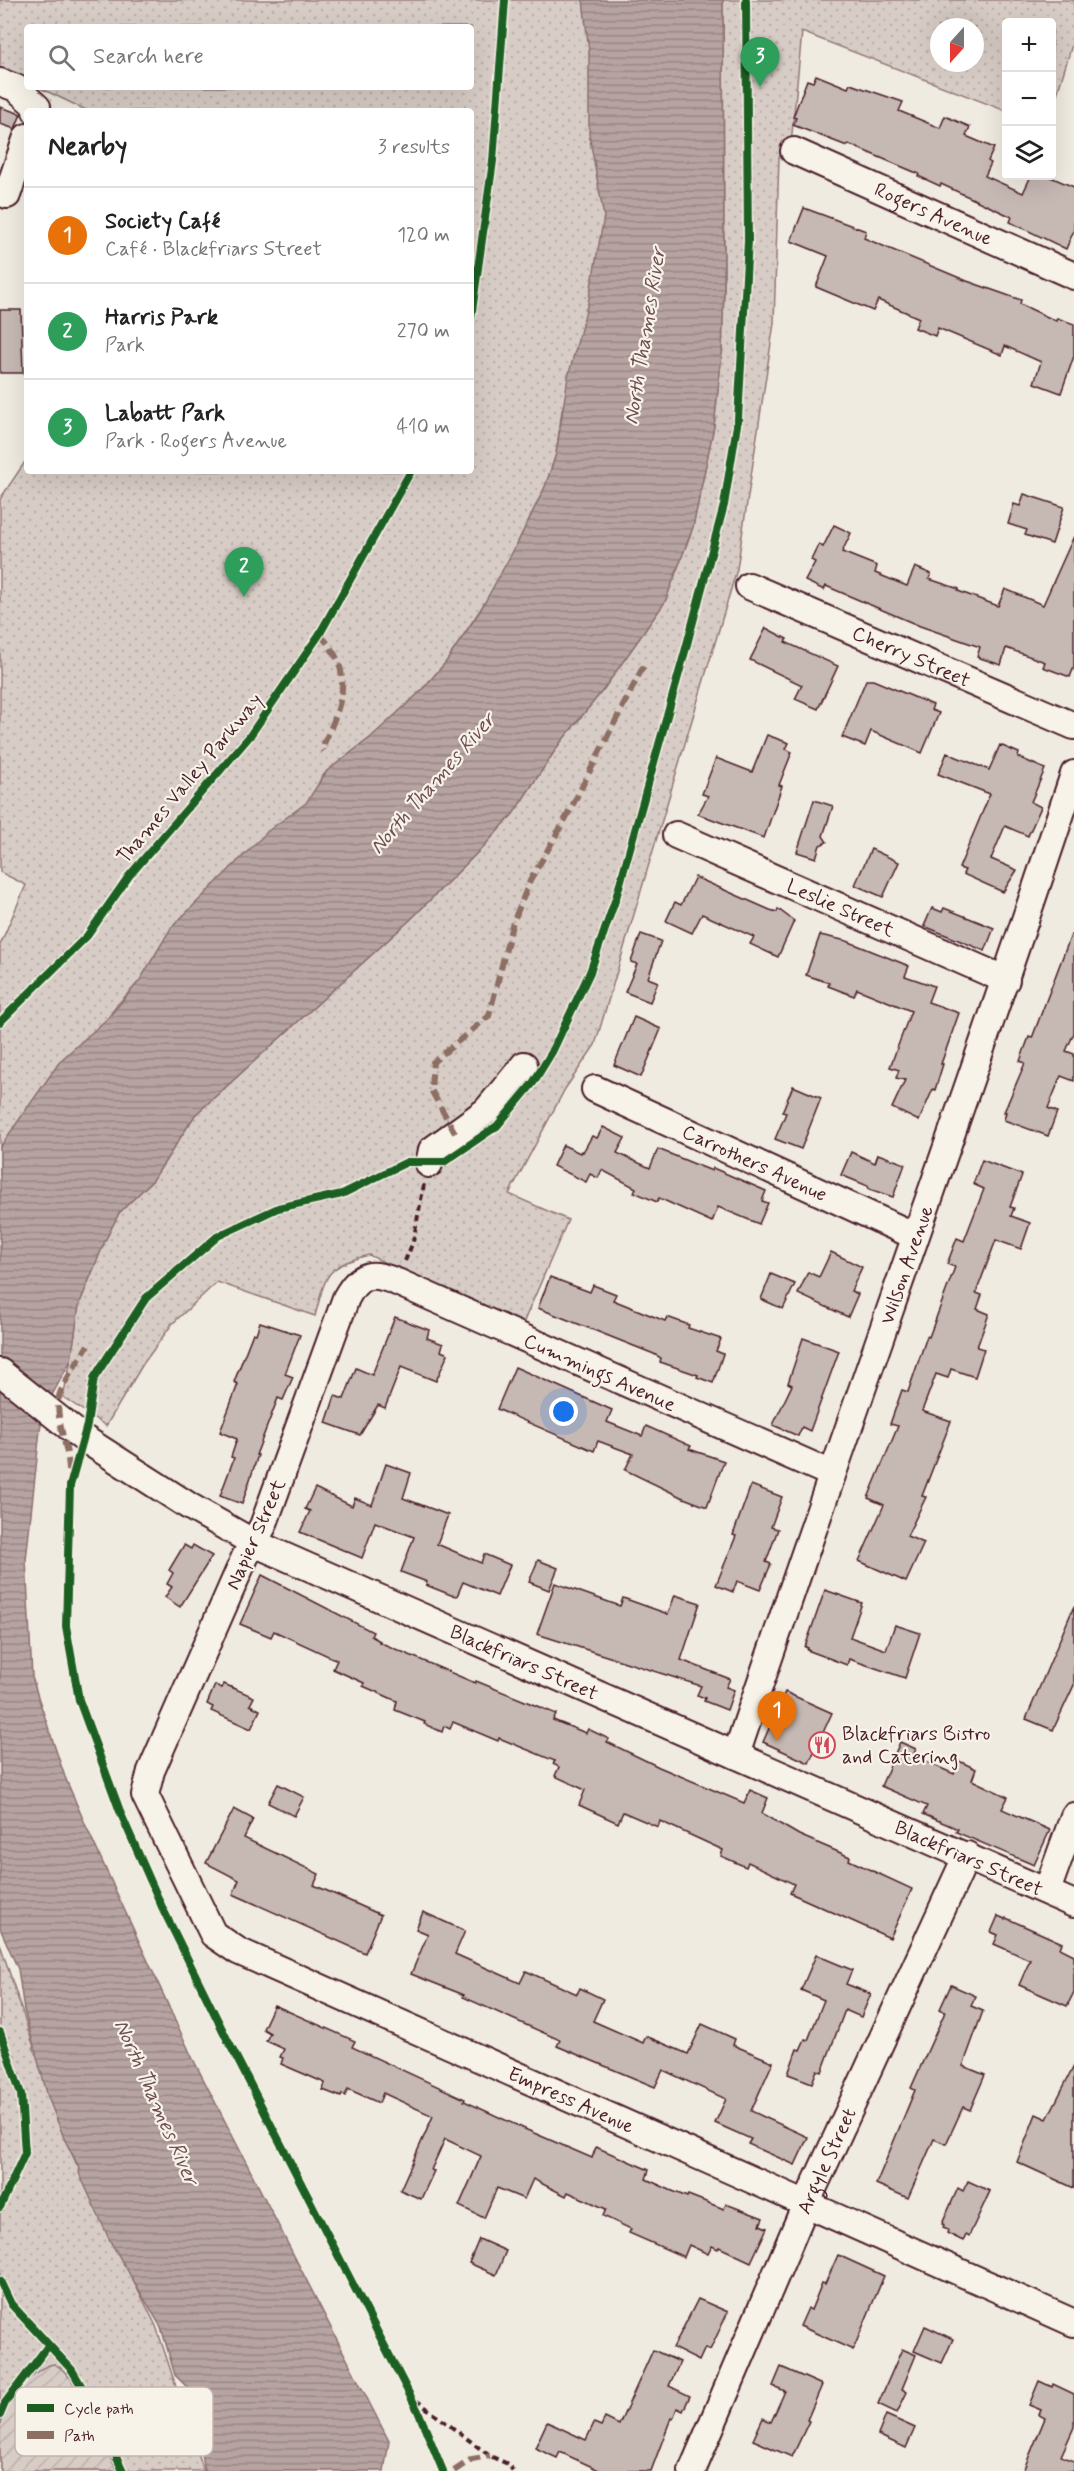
<!DOCTYPE html>
<meta charset="utf-8">
<style>
:root{--surface:#fff;--page:#f2f2f2;--text:#222;--muted:#767676;--line:#e0e0e0;--accent:#d1495b}
body{margin:0;font-family:Mynerve,sans-serif;background:var(--page);color:var(--text)}
.controls{position:absolute;right:18px;top:18px;display:grid;overflow:hidden;border-radius:6px;box-shadow:0 6px 24px #0002}
.controls button{width:54px;height:54px;display:grid;place-items:center;padding:0;border:0;border-bottom:2px solid var(--line);background:var(--surface);color:var(--text);font:30px sans-serif}
.compass{position:absolute;left:930px;top:18px;width:54px;height:54px;border-radius:50%;background:var(--surface);box-shadow:0 6px 24px #0002;rotate:201deg}
.you{position:absolute;left:564px;top:1412px;width:21px;height:21px;margin:-15px;border:4px solid #fff;border-radius:50%;background:#1a73e8;box-shadow:0 0 0 9px #1a73e833}
.badge{display:grid;place-items:center;width:39px;height:39px;border-radius:50%;background:var(--accent);color:#fff;font-size:20px;font-weight:700}
.pin{position:absolute;translate:-50% -50px;filter:drop-shadow(0 2px 3px #0008)}
.pin::after{content:'';position:absolute;top:32px;width:21px;height:18px;background:inherit;clip-path:polygon(0 0,100% 0,50% 100%)}
.list{margin:0;padding:0;list-style:none}
h2{display:flex;justify-content:space-between;align-items:center;height:78px;margin:0;padding:0 24px;font-size:26px}
h2 small{font-size:20px;font-weight:400;color:var(--muted)}
.list li{display:grid;grid-template-columns:39px 1fr auto;gap:18px;align-items:center;box-sizing:border-box;height:96px;padding:0 24px;border-top:2px solid var(--line)}
.list b{display:block;font-size:22px;white-space:nowrap}
.list p{margin:0;font-size:20px;white-space:nowrap;color:var(--muted)}
.list em{font-size:20px;font-style:normal;color:var(--muted)}
.icon{flex:none;width:33px;height:33px;fill:none;stroke:currentColor;stroke-width:2;stroke-linecap:round;stroke-linejoin:round}
.map{position:relative;flex:none;width:1074px;height:2471px;overflow:hidden}
.search{position:absolute;background:var(--surface);box-shadow:0 6px 24px #0002;left:24px;top:24px;width:450px;height:66px;display:flex;align-items:center;gap:15px;box-sizing:border-box;padding:0 21px;border-radius:6px;color:var(--muted);font-size:22px}
.panel{position:absolute;background:var(--surface);box-shadow:0 6px 24px #0002;left:24px;top:108px;width:450px;height:366px;border-radius:6px}
.map>svg:first-child{display:block}
</style>
<div class="map">
<svg width="1074" height="2471" viewBox="0 0 1074 2471">
<defs>
<pattern id="park-dots" width="8" height="8" patternUnits="userSpaceOnUse" patternTransform="scale(1.5)"><rect width="8" height="8" fill="#d8cdc6"/><path d="M2 2h.1M6 6h.1" fill="none" stroke="#bbb0aa" stroke-width="1.8" stroke-linecap="round"/></pattern>
<pattern id="garden-furrows" width="10" height="10" patternUnits="userSpaceOnUse" patternTransform="scale(1.5)"><rect width="10" height="10" fill="#d8cdc6"/><path d="M-1 1l2-2M0 10L10 0M9 11l2-2" fill="none" stroke="#bbb0aa"/></pattern>
<pattern id="water-rules" width="6" height="5" patternUnits="userSpaceOnUse" patternTransform="scale(1.5)"><rect width="6" height="5" fill="#b7a4a2"/><path d="M0 2.5h6" fill="none" stroke="#978584"/></pattern>
</defs>
<rect width="100%" height="100%" fill="#f0ebe0"/>
<filter id="ink" filterUnits="userSpaceOnUse"><feTurbulence type="fractalNoise" baseFrequency=".0167" numOctaves="2"/><feDisplacementMap in="SourceGraphic" scale="12" xChannelSelector="R" yChannelSelector="G"/><feConvolveMatrix kernelMatrix="1 2 1 2 8 2 1 2 1" color-interpolation-filters="sRGB"/></filter>
<g filter="url(#ink)">
<!-- park -->
<g fill="url(#park-dots)" stroke="#917678" stroke-width="1.5" fill-rule="evenodd">
<path d="M0 0H594L610 264 562 410 556 454 545 487 497 584 446 662 421 691 403 709 370 738 327 771 321 778 309 804 117 1005 0 1174V945L26 885 0 872V499L27 459V471H471V111H88L38 87H471V27H27V82L0 68Z"/>
<path d="M723 0H1074V38L1052 111V22H1006V111L802 32 791 144 779 157 774 323 737 569 595 1045 565 1089 509 1194 568 1220 521 1328 369 1255C325 1266 326 1275 315 1316L217 1282 172 1324 143 1364 106 1426 63 1397 71 1360 79 1305 104 1243 119 1213 153 1180 195 1115 410 920 484 846 513 814 560 743 603 690 665 602 693 527 714 426 722 353 724 287ZM939 27H975V63H939Z"/>
<path d="M0 1944 64 2138 156 2326 204 2471H0Z"/>
</g>
<!-- garden -->
<path fill="url(#garden-furrows)" stroke="#917678" stroke-width="1.5" d="M54 2364 61 2368 71 2379 117 2471H0C0 2456 0 2439 0 2424 4 2404 33 2367 54 2364Z"/>
<!-- water -->
<path fill="url(#water-rules)" stroke="#8b6f72" stroke-width="1.5" d="M583 0H723L724 287 722 353 714 426 693 527 665 602 603 690 560 743 513 814 484 846 410 920 195 1115 153 1180 119 1213 104 1243 79 1305 71 1360 44 1410 40 1430 26 1560 32 1677 39 1700 65 1777 86 1826 191 2055 389 2441 384 2471H205L202 2453V2425L192 2392 175 2375 161 2327 110 2241 79 2173 80 2169 64 2138 48 2097 24 2010 18 1969 0 1928V1147L61 1060 108 1018 140 980 171 928 268 831 306 803 327 771 370 738 421 691 446 662 480 611 518 542 545 487 556 454 568 377 588 303 604 217 589 134V52Z"/>
<!-- building -->
<g fill="#c6b8b3" stroke="#4a1f2b" stroke-width="1.5">
<path d="M816 75 848 88 850 84 903 102 899 111 940 128 945 116 970 127 966 136 994 148 988 161 991 163 985 176 1023 193 1031 176H1048L1074 187V230L1066 249 1010 222 1012 217 941 184 940 186 918 176 919 174 848 144 847 146 793 125 796 118 793 117 807 80 813 82Z"/>
<path d="M0 107 21 114 15 129 0 124Z"/>
<path d="M804 208 866 231 864 238 967 281 1021 300 1020 304 1056 321 1057 318 1074 324V356L1061 393 1034 383 1041 362 1005 346 1002 355 938 328 935 336 915 328 919 318 878 300 873 311 816 287 828 256 791 241Z"/>
<path d="M0 310H21L23 373H0Z"/>
<path d="M1024 494 1064 507 1052 544 1025 535 1027 530 1008 524 1014 504 1020 506Z"/>
<path d="M834 525 851 533 842 552 877 566 875 573 907 586 915 567 931 574 929 579 959 589 958 591 998 606 1005 589 1043 605 1074 536V667L1070 677 1043 667 1045 662 1006 648 1001 665 977 657 980 647 920 626 826 586 824 590 805 581 815 562 811 560 819 544 823 547Z"/>
<path d="M766 628 787 639 785 642 838 666 818 709 795 699 802 685 750 660Z"/>
<path d="M866 680H873L933 705 931 710 939 713 922 753 871 731 865 746 842 737Z"/>
<path d="M767 735 789 743 786 749 792 752 779 785 782 786 764 838 698 814 708 796 702 794 716 758 752 772Z"/>
<path d="M1000 745 1019 753 1018 757 1045 769 1031 802 1041 807 1028 836 1005 826 991 859 1017 870 1003 892 963 874 965 870 959 868 990 794 938 774 947 753 989 770Z"/>
<path d="M814 800 833 806 823 836 827 842 820 845 816 858 797 852Z"/>
<path d="M871 849 899 862 883 897 855 885Z"/>
<path d="M695 877 770 910 777 912 778 909 794 921 778 957 750 944 754 937 702 914 692 933 666 921 675 902 681 905Z"/>
<path d="M932 908 942 912 944 908 994 928 985 951 924 926Z"/>
<path d="M641 934 661 941 648 978 658 982 650 1002 625 992 637 964 631 962Z"/>
<path d="M820 935 847 941 909 966 905 976 934 986 928 1002 959 1013 941 1064H943L935 1090 933 1089 919 1121 892 1108 905 1080 896 1078 899 1070 890 1067 911 1011 857 989 854 996 828 986 829 983 806 975Z"/>
<path d="M1071 935 1074 936V1033L1066 1051 1074 1054V1081L1061 1076 1048 1108 1057 1112 1048 1136 1004 1120 1006 1112H1004L1025 1063 1020 1061 1029 1037 1032 1038Z"/>
<path d="M634 1017 661 1029 641 1077 614 1065Z"/>
<path d="M793 1086 821 1098 801 1149 775 1139 786 1113 782 1112Z"/>
<path d="M603 1127 625 1138 617 1153 650 1168 658 1149 702 1167 712 1171 713 1168 766 1191 762 1201 768 1203 759 1224 718 1207 712 1222 659 1198 657 1202 634 1192 636 1188 602 1170 598 1178 590 1174 586 1182 553 1166 563 1145 580 1153 581 1151 583 1152 592 1136 597 1138Z"/>
<path d="M851 1152 875 1163 878 1154 905 1164 893 1197 869 1189 868 1186 841 1175Z"/>
<path d="M982 1160 1022 1175 1010 1207 1014 1208 1011 1216 1030 1223 1021 1249 996 1240 976 1293 982 1295 977 1309 989 1314 977 1347 984 1349 975 1377 951 1369 948 1378 936 1374 922 1411 951 1421 922 1496 926 1497 907 1536 924 1543 906 1582 859 1561 884 1505 868 1498 898 1426 890 1424 902 1390 908 1392 927 1336 929 1337 955 1267 947 1264 957 1238 964 1241 984 1189 973 1184Z"/>
<path d="M831 1252 862 1267 851 1291 858 1294 848 1317 798 1294 808 1272 819 1277Z"/>
<path d="M771 1274 795 1284 783 1309 761 1299Z"/>
<path d="M550 1277 590 1292 593 1285 616 1294 613 1300 665 1321 667 1317 689 1325 688 1328 721 1339 716 1351 723 1354 713 1383 697 1377 698 1375 660 1362 661 1358 654 1354 538 1308Z"/>
<path d="M395 1317 429 1330 427 1338 443 1344 441 1351 448 1354 436 1381 401 1367 385 1408 378 1405 360 1435 326 1423 335 1396 344 1399 356 1368 372 1375Z"/>
<path d="M260 1322 300 1335 285 1374 293 1377 283 1400 278 1398 256 1455H258L242 1504 220 1496 234 1458 231 1457 237 1439 220 1432 238 1384 234 1382 253 1333 256 1334Z"/>
<path d="M803 1338 839 1351 810 1431 802 1427 798 1436 773 1425 792 1385 788 1383Z"/>
<path d="M515 1367 612 1410 607 1422 642 1436 646 1426 691 1446 689 1449 724 1461 707 1507 681 1497 625 1470 633 1454 598 1441 594 1451 497 1409Z"/>
<path d="M386 1464 411 1473 403 1498 448 1515 437 1544 481 1563 484 1554 510 1565 497 1596 463 1582 457 1596 451 1595 426 1585 427 1582 401 1572 414 1537 375 1522 362 1558 300 1532 310 1511 305 1509 315 1488 352 1506 355 1498 372 1505Z"/>
<path d="M751 1485 782 1497 771 1527 778 1529 766 1562 771 1564 760 1590 737 1581 733 1592 716 1585 736 1536 733 1535Z"/>
<path d="M184 1545 191 1549 193 1545 212 1556 180 1607 165 1597 172 1587 167 1584 173 1573 169 1570Z"/>
<path d="M538 1560 558 1568 549 1590 529 1582Z"/>
<path d="M262 1575 373 1632 371 1636 380 1641 379 1642 475 1683 476 1681 525 1701 556 1714 553 1720 586 1733 588 1729 609 1739 607 1742 659 1767 744 1803 750 1790 768 1798 762 1813 768 1817 799 1835 850 1857 849 1860 912 1889 890 1938 790 1893 794 1884 748 1862 746 1867 721 1856 723 1850 660 1821 658 1827 623 1812 618 1823 579 1805 585 1790 555 1776 559 1767 553 1764 555 1761 499 1738 498 1741 453 1722 450 1729 444 1726 442 1732 424 1724 425 1722 395 1710 397 1701 363 1686 364 1683 333 1669 337 1660 274 1631 271 1637 240 1624Z"/>
<path d="M555 1583 620 1606 623 1598 668 1614 675 1595 700 1603 681 1660 730 1679 726 1687 734 1690 727 1710 704 1701 705 1698 697 1695 701 1686 537 1634Z"/>
<path d="M825 1590 862 1603 850 1637 886 1650 895 1625 920 1633 905 1678 849 1659 847 1665 807 1650 808 1648 805 1647Z"/>
<path d="M1074 1606V1685L1053 1730 1026 1719Z"/>
<path d="M224 1684 254 1697 250 1705 260 1710 251 1729 211 1711 213 1707 207 1704 215 1685 222 1688Z"/>
<path d="M785 1692 832 1713 809 1763 763 1742Z"/>
<path d="M900 1742 916 1749 913 1756 954 1774 959 1761 976 1769 972 1780 1008 1797 1002 1809 1050 1830 1034 1865 956 1832 958 1829 923 1814 927 1806 881 1786Z"/>
<path d="M278 1784 304 1797 294 1816 268 1803Z"/>
<path d="M234 1809 253 1819 244 1838 319 1874 314 1885 381 1915 365 1953 233 1894 239 1880 206 1863Z"/>
<path d="M423 1912 465 1931 455 1954 520 1983 526 1971 577 1994 580 1988 603 1999 593 2021 643 2043 646 2036 688 2054 702 2024 735 2039 733 2045 773 2062 751 2111 808 2137 795 2165 748 2144 751 2139 715 2123 726 2099 663 2070 655 2087 557 2046 560 2040 463 1997 464 1995 411 1974 428 1934 416 1929Z"/>
<path d="M998 1916 1005 1919 1006 1918 1062 1943 1060 1948 1074 1955V1992L1067 2006 1019 1985 1030 1960 994 1944 998 1935 991 1932Z"/>
<path d="M816 1955 852 1970 846 1984 871 1994 861 2017 845 2010 822 2072 817 2070 812 2083 788 2074 797 2049 800 2050 805 2039 808 2040 824 2000 801 1990Z"/>
<path d="M951 1985 976 1996 971 2006 983 2011 963 2066 985 2075 970 2110 963 2107 946 2144 934 2139 908 2198 876 2184 915 2090 911 2088 945 2012 940 2009Z"/>
<path d="M274 2005 355 2041 352 2047 465 2099 464 2101 527 2130 592 2158 596 2147 649 2170 646 2179 670 2190 687 2197 688 2195 724 2209 726 2204 763 2218 760 2225 767 2228 751 2262 719 2247 718 2249 712 2246 708 2254 689 2245 684 2257 629 2233 631 2229 603 2216 606 2209 568 2192 566 2196 533 2179 524 2199 497 2188 484 2218 459 2206 481 2156 445 2139 431 2170 434 2171 421 2199 400 2190 433 2116 383 2093 379 2103 348 2089 345 2096 342 2094 341 2097 323 2090 325 2083 281 2064 283 2058 280 2057 284 2049 266 2041 270 2033 263 2029Z"/>
<path d="M1074 2066V2188L1017 2162 1036 2114 1047 2119Z"/>
<path d="M968 2181 990 2191 969 2236 966 2234 963 2241 947 2233 948 2230 943 2228 944 2225 942 2224 958 2188 963 2191Z"/>
<path d="M479 2239 506 2251 496 2275 469 2263Z"/>
<path d="M838 2255 884 2276 853 2350 800 2326 808 2308 811 2310 822 2283 825 2284Z"/>
<path d="M698 2299 728 2312 710 2350 705 2348 699 2361 673 2348Z"/>
<path d="M925 2326 953 2339 942 2363 914 2351Z"/>
<path d="M902 2349 916 2355 902 2389 907 2392 897 2413 878 2404Z"/>
<path d="M653 2350 680 2362 669 2386 690 2396 683 2411 677 2408 673 2419 671 2418 651 2471H601L560 2452 557 2458 535 2448 547 2422 586 2440 594 2423 601 2426 605 2418 619 2425Z"/>
<path d="M781 2367 822 2385 807 2420 809 2421 792 2457 753 2440 763 2418 771 2422 785 2391 773 2386Z"/>
<path d="M1039 2381 1052 2387 1053 2384 1074 2394V2427L1061 2456 1074 2461V2471H1023L1045 2418 1039 2415 1041 2410 1029 2405Z"/>
<path d="M886 2415 915 2428 906 2448 878 2435Z"/>
</g>
<g fill="none" stroke-linecap="round" stroke-linejoin="round">
<defs>
<g id="minor">
<path d="M0 82 16 88 37 107 36 111"/>
<path id="s1" d="M794 151 1074 276"/>
<path d="M7 195 27 137"/>
<path id="s2" d="M749 586 1074 726"/>
<path id="s3" d="M676 835 1006 980"/>
<path id="s4" d="M595 1089 915 1236"/>
<path d="M429 1164 432 1150 486 1111 524 1065"/>
<path id="s5" d="M0 1372 83 1438 189 1506 254 1543 1074 1904"/>
<path id="s6" d="M832 1474 397 1282C372 1272 360 1272 346 1298L263 1526 245 1557 151 1771 145 1795 213 1934 238 1951 1074 2323"/>
<path id="s7" d="M736 1755C846 1427 966 1103 1074 774"/>
<path d="M1047 1891 1074 1816"/>
<path id="s8" d="M692 2471 806 2204 967 1855"/>
</g>
</defs>
<!-- minor casing -->
<use href="#minor" stroke="#4a1f2b" stroke-width="30"/>
<!-- path -->
<g stroke="#4a1f2b" stroke-width="4" stroke-dasharray="6 4.5" stroke-linecap="butt">
<path d="M405 1261 413 1242 424 1184"/>
<path d="M0 2032 21 2094 25 2153 0 2207"/>
<path d="M408 2394 490 2456 508 2464 513 2471"/>
</g>
<!-- minor -->
<use href="#minor" stroke="#f7f3e8" stroke-width="26"/>
<!-- quiet -->
<g stroke="#8d6e63" stroke-width="6" stroke-dasharray="12 6" stroke-linecap="butt">
<path d="M319 635C326 639 329 646 334 653 353 685 335 718 322 748L324 751"/>
<path d="M455 1133 431 1090 433 1062 489 1016 512 925 530 881 567 816 644 665"/>
<path d="M69 1471C69 1447 55 1422 59 1397 60 1387 82 1356 88 1345"/>
<path d="M454 2471 472 2459 490 2456"/>
</g>
<defs>
<g id="cycleway">
<path d="M471 318 493 161 505 0"/>
<path d="M0 1022 87 936 129 876 249 737 319 635 411 471"/>
<path d="M0 2032 21 2094 25 2153 0 2207"/>
<path d="M0 2281 11 2304 72 2370 90 2401 123 2471"/>
<path d="M0 2415 5 2403 48 2346"/>
<path d="M443 2471 418 2411 227 2039 162 1907 121 1814 79 1700 66 1626 70 1486 87 1425 94 1378 146 1298 218 1236 278 1208 342 1194 407 1162H444L497 1126 533 1083 552 1052 590 972 616 898 686 648 724 505 738 419 748 241 746 0"/>
</g>
</defs>
<!-- cycleway casing -->
<use href="#cycleway" stroke="#f7f3e8" stroke-width="11"/>
<!-- cycleway -->
<use href="#cycleway" stroke="#1b5e20" stroke-width="8"/>
</g>
</g>
<!-- icons -->
<defs>
<symbol id="restaurant-ring" viewBox="-11 -11 22 22"><circle r="9.5" fill="#f7f3e8" stroke="#d1495b" stroke-width="1.5"/><path d="M-5-6h1v4h1v-4h1v4h1v-4h1v5L-1.5 .5V6h-2V.5L-5-1ZM5-6V6H3V1.5H1.5Q1.5-4 5-6Z" fill="#d1495b"/></symbol>
</defs>
<g fill-rule="evenodd">
<use href="#restaurant-ring" x="807" y="1730" width="30" height="30"/>
</g>
<g text-anchor="middle" stroke-width="4.5" stroke-linejoin="round" paint-order="stroke">
<!-- street labels -->
<g font-size="20" fill="#4a1f2b" stroke="#f7f3e8">
<text dy="7" stroke="none"><textPath href="#s1" startOffset="153">Rogers Avenue</textPath></text>
<text dy="7" stroke="none"><textPath href="#s2" startOffset="177">Cherry Street</textPath></text>
<text transform="translate(189 778) rotate(-50)" y="7">Thames Valley Parkway</text>
<text dy="7" stroke="none"><textPath href="#s3" startOffset="180">Leslie Street</textPath></text>
<text dy="7" stroke="none"><textPath href="#s4" startOffset="176">Carrothers Avenue</textPath></text>
<text dy="7" stroke="none"><textPath href="#s7" startOffset="519">Wilson Avenue</textPath></text>
<text transform="translate(600 1372) rotate(24)" y="7">Cummings Avenue</text>
<text transform="translate(255 1534) rotate(-66)" y="7">Napier Street</text>
<text dy="7" stroke="none"><textPath href="#s5" startOffset="602">Blackfriars Street</textPath></text>
<text dy="7" stroke="none"><textPath href="#s5" startOffset="1088">Blackfriars Street</textPath></text>
<text dy="7" stroke="none"><textPath href="#s6" startOffset="1624">Empress Avenue</textPath></text>
<text dy="7" stroke="none"><textPath href="#s8" startOffset="338">Argyle Street</textPath></text>
</g>
<!-- poi labels -->
<g font-size="20" fill="#4a1f2b" stroke="#f7f3e8" text-anchor="start">
<text x="842" y="1740">Blackfriars Bistro<tspan x="842" dy="23">and Catering</tspan></text>
</g>
<!-- water labels -->
<g font-size="21" font-style="italic" fill="#704e55" stroke="#f7f3e8">
<text transform="translate(644 336) rotate(-81)" y="7">North Thames River</text>
<text transform="translate(432 783) rotate(-49)" y="7">North Thames River</text>
<text transform="translate(157 2102) rotate(66)" y="7">North Thames River</text>
</g>
</g>
<!-- legend -->
<rect x="15" y="2387" width="198" height="69" rx="9" fill="#f7f3e8" stroke="#c3b3af" stroke-width="1.5"/>
<rect x="27" y="2404" width="27" height="8" fill="#1b5e20"/>
<rect x="27" y="2431" width="27" height="8" fill="#8d6e63"/>
<g font-size="16" fill="#4a1f2b">
<text x="64" y="2414">Cycle path</text>
<text x="64" y="2441">Path</text>
</g>
</svg>
<div class="controls">
<button>+</button>
<button>−</button>
<button><svg class="icon" aria-label="layers" viewBox="0 0 24 24"><path d="M12 4l9 5-9 5-9-5zM3 14l9 5 9-5"/></svg></button>
</div>
<svg class="compass" viewBox="-18 -18 36 36"><path d="M0-13l5 13h-10z" fill="#e53935"/><path d="M0 13l5-13h-10z" fill="#767676"/></svg>
<div class="you"></div>
<div class="pin badge" style="left:777px;top:1741px;background:#e8710a">1</div>
<div class="pin badge" style="left:244px;top:597px;background:#2e9e5b">2</div>
<div class="pin badge" style="left:760px;top:87px;background:#2e9e5b">3</div>
<div class="search"><svg class="icon" aria-label="search" viewBox="0 0 24 24"><circle cx="10" cy="10" r="6"/><path d="M15 15l6 6"/></svg>Search here</div>
<section class="panel">
<h2>Nearby<small>3 results</small></h2>
<ul class="list">
<li><span class="badge" style="background:#e8710a">1</span><div><b>Society Café</b><p>Café · Blackfriars Street</p></div><em>120 m</em></li>
<li><span class="badge" style="background:#2e9e5b">2</span><div><b>Harris Park</b><p>Park</p></div><em>270 m</em></li>
<li><span class="badge" style="background:#2e9e5b">3</span><div><b>Labatt Park</b><p>Park · Rogers Avenue</p></div><em>410 m</em></li>
</ul>
</section>
</div>
